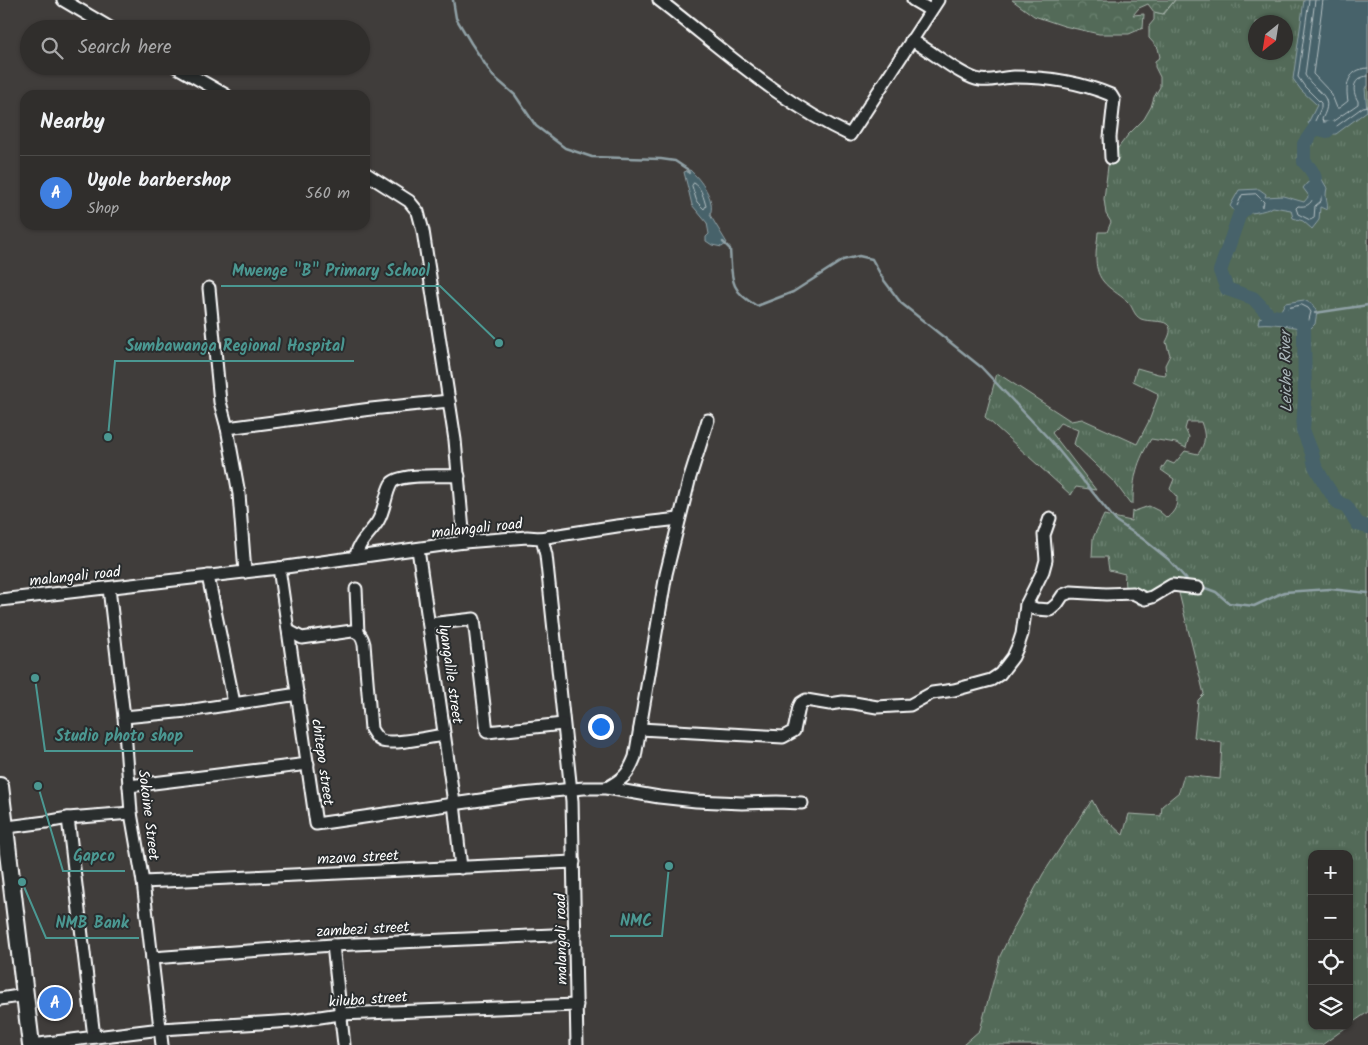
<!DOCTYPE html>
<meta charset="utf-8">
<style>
:root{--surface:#302e2c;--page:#383634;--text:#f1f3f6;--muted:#a8a8a9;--line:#4b4a48;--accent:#8c9099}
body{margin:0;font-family:Kalam,sans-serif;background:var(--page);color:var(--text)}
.controls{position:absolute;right:15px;bottom:15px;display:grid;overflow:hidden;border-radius:10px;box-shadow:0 1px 4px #0004}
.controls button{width:45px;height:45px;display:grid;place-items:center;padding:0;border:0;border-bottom:1px solid var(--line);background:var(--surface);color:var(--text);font:25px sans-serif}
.compass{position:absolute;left:1248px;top:15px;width:45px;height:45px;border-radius:50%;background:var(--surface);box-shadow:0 1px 4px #0004;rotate:210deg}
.you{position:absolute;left:600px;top:726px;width:18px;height:18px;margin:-12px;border:4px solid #fff;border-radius:50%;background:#1a73e8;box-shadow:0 0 0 8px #1a73e833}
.badge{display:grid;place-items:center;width:32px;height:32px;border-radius:50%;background:var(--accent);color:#fff;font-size:16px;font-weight:700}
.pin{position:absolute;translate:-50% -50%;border:2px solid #fff;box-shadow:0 1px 5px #0006}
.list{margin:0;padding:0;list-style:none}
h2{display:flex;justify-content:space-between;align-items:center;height:65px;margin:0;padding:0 20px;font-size:21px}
h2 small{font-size:16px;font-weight:400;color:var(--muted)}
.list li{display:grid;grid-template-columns:32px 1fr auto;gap:15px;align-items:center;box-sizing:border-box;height:75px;padding:0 20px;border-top:1px solid var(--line)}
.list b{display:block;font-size:19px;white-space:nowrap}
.list p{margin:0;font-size:16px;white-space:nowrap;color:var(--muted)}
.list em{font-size:16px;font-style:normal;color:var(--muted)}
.icon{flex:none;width:28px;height:28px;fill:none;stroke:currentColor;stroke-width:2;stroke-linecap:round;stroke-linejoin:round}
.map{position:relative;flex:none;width:1368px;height:1045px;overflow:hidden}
.search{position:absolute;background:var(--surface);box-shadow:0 1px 4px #0004;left:20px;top:20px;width:350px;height:55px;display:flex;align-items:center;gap:12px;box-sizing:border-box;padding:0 18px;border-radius:28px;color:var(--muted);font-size:19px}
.panel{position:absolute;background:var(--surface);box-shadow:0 1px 4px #0004;left:20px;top:90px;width:350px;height:140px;border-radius:15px}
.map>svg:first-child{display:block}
</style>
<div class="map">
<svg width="1368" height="1045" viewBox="0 0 1368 1045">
<defs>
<pattern id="grass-tufts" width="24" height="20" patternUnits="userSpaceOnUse" patternTransform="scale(1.25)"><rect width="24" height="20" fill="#526b58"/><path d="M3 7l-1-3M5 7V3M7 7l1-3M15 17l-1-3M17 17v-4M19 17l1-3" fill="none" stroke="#6c8171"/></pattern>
<pattern id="forest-crowns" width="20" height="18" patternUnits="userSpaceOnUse" patternTransform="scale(1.25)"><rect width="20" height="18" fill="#526b58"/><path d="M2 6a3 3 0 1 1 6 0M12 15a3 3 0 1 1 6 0" fill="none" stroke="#6c8171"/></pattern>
</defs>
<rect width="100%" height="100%" fill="#403d3b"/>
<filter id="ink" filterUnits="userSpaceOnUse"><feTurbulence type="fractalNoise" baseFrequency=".02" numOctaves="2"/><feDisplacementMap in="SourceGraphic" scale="10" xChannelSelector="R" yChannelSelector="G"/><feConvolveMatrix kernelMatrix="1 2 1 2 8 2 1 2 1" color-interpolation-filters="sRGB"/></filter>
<g filter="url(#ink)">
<!-- grass -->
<path fill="url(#grass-tufts)" stroke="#a8b5ac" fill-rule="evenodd" d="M1175 0H1368V1012L1349 1025V854H1312V1026H1348L1322 1045H963L980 1030 1000 956 1012 931 1043 874 1092 800 1099 813 1123 835 1129 814 1161 816 1162 806 1179 792 1184 775 1220 779 1222 743 1194 737 1198 700 1204 694 1178 589 1164 590 1161 600 1139 605C1127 595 1123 590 1125 574L1109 570 1107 557H1092L1093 538 1104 515 1131 521 1132 512 1149 506 1159 511 1167 518C1175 511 1177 507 1177 497L1170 489 1174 479 1161 470 1167 461 1174 464 1185 451 1198 454C1206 443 1206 435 1201 422H1187L1185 429 1189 437 1186 448 1176 443 1151 439C1137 462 1133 477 1133 503H1130L1115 483 1074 444 1078 430 1060 423 1052 433 1096 490 1076 487 1071 495 985 417 997 373 1071 421 1082 419 1137 444 1149 421 1158 397 1157 393 1133 381 1137 368 1158 374 1166 375 1165 365 1170 355 1166 342C1169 336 1173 329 1167 324 1162 320 1149 322 1141 319 1133 315 1133 306 1127 301 1119 294 1109 289 1103 281 1092 267 1097 248 1098 232H1107L1111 222 1106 214 1104 199 1108 166 1118 148 1128 135 1144 119 1151 107 1154 97 1160 87V77L1155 67V61L1160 57 1158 48 1149 38V26L1154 20V12L1164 14ZM1256 22H1286V52H1256Z"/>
<!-- forest -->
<path fill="url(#forest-crowns)" stroke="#a8b5ac" d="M1012 0H1175L1163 14 1154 12 1148 4 1139 8 1133 15 1144 14 1143 28 1129 34H1099L1064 26 1034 16Z"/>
<!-- water -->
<g fill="#46626a" stroke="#90a1a6">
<path d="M1304 0H1368V86L1365 88 1367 111 1336 134H1317L1308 123 1317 105 1301 90 1293 79Z"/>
<path d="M690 170C701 180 716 200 710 215L727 243 722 247 712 245 706 241V237L709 234 707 223 692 205 684 172Z"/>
<path d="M1317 171 1327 188C1324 200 1329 201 1327 210L1320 207 1319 220 1312 229 1303 221 1293 218 1291 210 1273 207C1267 211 1243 216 1236 212 1234 211 1232 208 1230 206L1239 190 1259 189 1266 194 1265 197 1283 196 1304 202 1309 196 1303 188 1307 183 1314 180Z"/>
<path d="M1304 300 1312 304 1317 312 1315 324 1310 329C1292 328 1277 322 1258 324L1259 318 1280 312 1285 303Z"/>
</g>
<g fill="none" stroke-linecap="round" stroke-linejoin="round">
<!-- shore -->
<g stroke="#b5c0c3" stroke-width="1">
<path d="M1309 0 1298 77 1305 87 1321 103V108L1314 123 1319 129 1334 128 1363 107 1368 106"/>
<path d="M1315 0 1305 75C1316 94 1336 94 1322 119L1323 122H1332L1358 104V101C1351 90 1353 77 1368 76"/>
<path d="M1323 0 1313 74 1331 93 1337 108H1339L1348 101C1345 85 1348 69 1368 68"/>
<path d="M694 183C701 186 704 199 706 206L704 209 697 202 692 186Z"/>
<path d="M1317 184 1321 189V201L1315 206 1314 218 1310 220 1298 214 1296 208 1298 206C1306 207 1310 205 1314 197L1310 188Z"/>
<path d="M1256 194 1264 202 1263 206 1245 209 1237 206 1242 195Z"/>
<path d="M1302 305 1308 308 1311 312 1308 323H1296L1283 318 1288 308Z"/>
</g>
<!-- stream -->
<g stroke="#90a1a6" stroke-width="2.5">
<path d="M453 0 456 18 471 43 493 76 515 95 536 126 565 148 592 157 661 159 675 161 687 169 689 173"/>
<path d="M723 242 730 249C732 278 729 291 757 306L793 292 843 260 859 256 872 259 883 279 901 303 981 367 1051 441 1116 521 1143 539 1168 559 1190 583"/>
<path d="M1315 313 1368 305"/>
<path d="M1200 586 1216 592 1229 603 1254 606 1284 592 1330 589 1368 593"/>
</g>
<!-- river -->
<g stroke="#46626a" stroke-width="14">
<path d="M1315 194C1317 180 1315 172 1304 162V144L1315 128 1327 131 1330 128"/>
<path d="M1255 203 1251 204 1240 213 1220 271 1227 289 1253 298 1269 315 1279 317 1290 315 1301 319 1304 329 1305 399 1303 430 1312 453 1315 466 1324 482 1335 499 1340 504 1346 506 1358 524 1368 527"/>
</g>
<defs>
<g id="minor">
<path d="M63 0 112 29"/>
<path d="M659 0C720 47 779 102 850 135L938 0"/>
<path d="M913 0 930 10"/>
<path d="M911 40C929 49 963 78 980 80 991 82 1004 77 1014 77 1048 77 1080 82 1111 95L1114 100 1110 137 1111 158"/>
<path d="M175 66 226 95"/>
<path d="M365 173 409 201 418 212 423 231 455 440 464 542"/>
<path d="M209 288 220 402 227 428 239 494 245 572"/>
<path d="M227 428 371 409 449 401"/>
<path d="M540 538 617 526 679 519"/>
<path d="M418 549 454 803 461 868"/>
<path d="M356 557C357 543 371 533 378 521 385 509 385 495 391 484 396 473 446 476 459 476"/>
<path d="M279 568 316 824 522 794 584 788H607L659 797 696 801 742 803 777 802 802 803"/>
<path d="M208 576 234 703"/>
<path d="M109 588 124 717 131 813 143 882 162 1045"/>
<path d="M356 589 358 633"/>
<path d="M0 600 279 568 464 542 527 537 540 538 543 543 546 555 572 801 577 1045"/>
<path d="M1026 605 1036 609 1050 610 1057 604 1063 595 1071 592 1106 594 1133 593 1145 599 1152 597 1172 585 1198 588"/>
<path d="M429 624 474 619 487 732 563 724"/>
<path d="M289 631 302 638 352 631C360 633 362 636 364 644L371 729C374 734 377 739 382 741 394 745 430 737 444 735"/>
<path d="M124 717 187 711 298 694"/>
<path d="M640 729 783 737 794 731 799 707 801 703 806 700 830 704 843 702 854 703 877 707 910 705 932 693 954 690 991 680 1000 674 1013 657 1018 646 1022 634 1026 605 1043 571 1046 560 1044 535 1050 518"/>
<path d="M129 786 308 764"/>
<path d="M607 788C623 779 628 775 635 757L666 574 690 477 708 420"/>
<path d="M68 818 94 1037"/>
<path d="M0 828 46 822 68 818 131 813"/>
<path d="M143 882 574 862"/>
<path d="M333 945 344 1045"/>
<path d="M152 958 333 945 575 934"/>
<path d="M0 999 25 995"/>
<path d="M31 1045 161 1029 293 1021 340 1014 577 1005"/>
</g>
<path id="highway" d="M0 786 31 1045"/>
</defs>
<!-- minor casing -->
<use href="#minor" stroke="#fff" stroke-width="15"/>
<!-- highway casing -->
<use href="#highway" stroke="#fff" stroke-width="20"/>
<!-- minor -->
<use href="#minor" stroke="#2a2d2e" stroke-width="11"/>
<!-- highway -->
<use href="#highway" stroke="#2a2d2e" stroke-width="16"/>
</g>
</g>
<g text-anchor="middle" stroke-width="4" stroke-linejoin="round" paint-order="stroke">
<!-- street labels -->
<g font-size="15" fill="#fff" stroke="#2a2d2e">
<text transform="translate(477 528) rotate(-6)" y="5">malangali road</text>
<text transform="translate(75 576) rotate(-6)" y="5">malangali road</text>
<text transform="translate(451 674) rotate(82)" y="5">lyangalile street</text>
<text transform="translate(323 762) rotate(82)" y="5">chitepo street</text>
<text transform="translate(149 815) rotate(83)" y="5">Sokoine Street</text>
<text transform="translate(358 857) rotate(-3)" y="5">mzava street</text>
<text transform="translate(363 929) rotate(-3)" y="5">zambezi street</text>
<text transform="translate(561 939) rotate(-91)" y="5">malangali road</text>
<text transform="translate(368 999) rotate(-4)" y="5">kiluba street</text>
</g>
<!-- water labels -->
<g font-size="16" font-style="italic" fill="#acb8bc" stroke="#2a2d2e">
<text transform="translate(1285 372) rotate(-91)" y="6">Leiche River</text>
</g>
</g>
<!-- callouts -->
<path fill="none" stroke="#4b9892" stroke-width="2" d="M499 343L440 286H221M108 437L115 361H354M35 678L45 751H193M38 786L63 871H125M669 866L662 936H610M22 882L46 938H139"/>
<g fill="#4b9892" stroke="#2a2d2e" stroke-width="2">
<circle cx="499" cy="343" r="5"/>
<circle cx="108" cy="437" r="5"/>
<circle cx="35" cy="678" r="5"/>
<circle cx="38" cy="786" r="5"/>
<circle cx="669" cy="866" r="5"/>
<circle cx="22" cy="882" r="5"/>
</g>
<g font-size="16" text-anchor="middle" font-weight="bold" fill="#4b9892" stroke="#2a2d2e" stroke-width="4" stroke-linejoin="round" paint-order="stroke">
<text x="331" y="276">Mwenge "B" Primary School</text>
<text x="235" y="351">Sumbawanga Regional Hospital</text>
<text x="119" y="741">Studio photo shop</text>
<text x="94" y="861">Gapco</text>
<text x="636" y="926">NMC</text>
<text x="92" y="928">NMB Bank</text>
</g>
</svg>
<div class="controls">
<button>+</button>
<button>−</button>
<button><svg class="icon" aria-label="locate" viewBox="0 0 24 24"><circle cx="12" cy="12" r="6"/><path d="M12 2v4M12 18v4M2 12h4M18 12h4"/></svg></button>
<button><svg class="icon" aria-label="layers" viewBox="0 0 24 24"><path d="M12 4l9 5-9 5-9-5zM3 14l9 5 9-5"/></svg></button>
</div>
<svg class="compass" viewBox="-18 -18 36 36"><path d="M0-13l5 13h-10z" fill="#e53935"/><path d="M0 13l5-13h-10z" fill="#a8a8a9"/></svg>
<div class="you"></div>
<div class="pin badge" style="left:55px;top:1003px;background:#3f7fe0">A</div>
<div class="search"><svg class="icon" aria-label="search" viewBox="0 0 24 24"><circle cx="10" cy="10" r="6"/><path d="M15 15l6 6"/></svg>Search here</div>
<section class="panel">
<h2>Nearby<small></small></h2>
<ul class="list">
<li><span class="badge" style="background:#3f7fe0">A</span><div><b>Uyole barbershop</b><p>Shop</p></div><em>560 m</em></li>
</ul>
</section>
</div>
